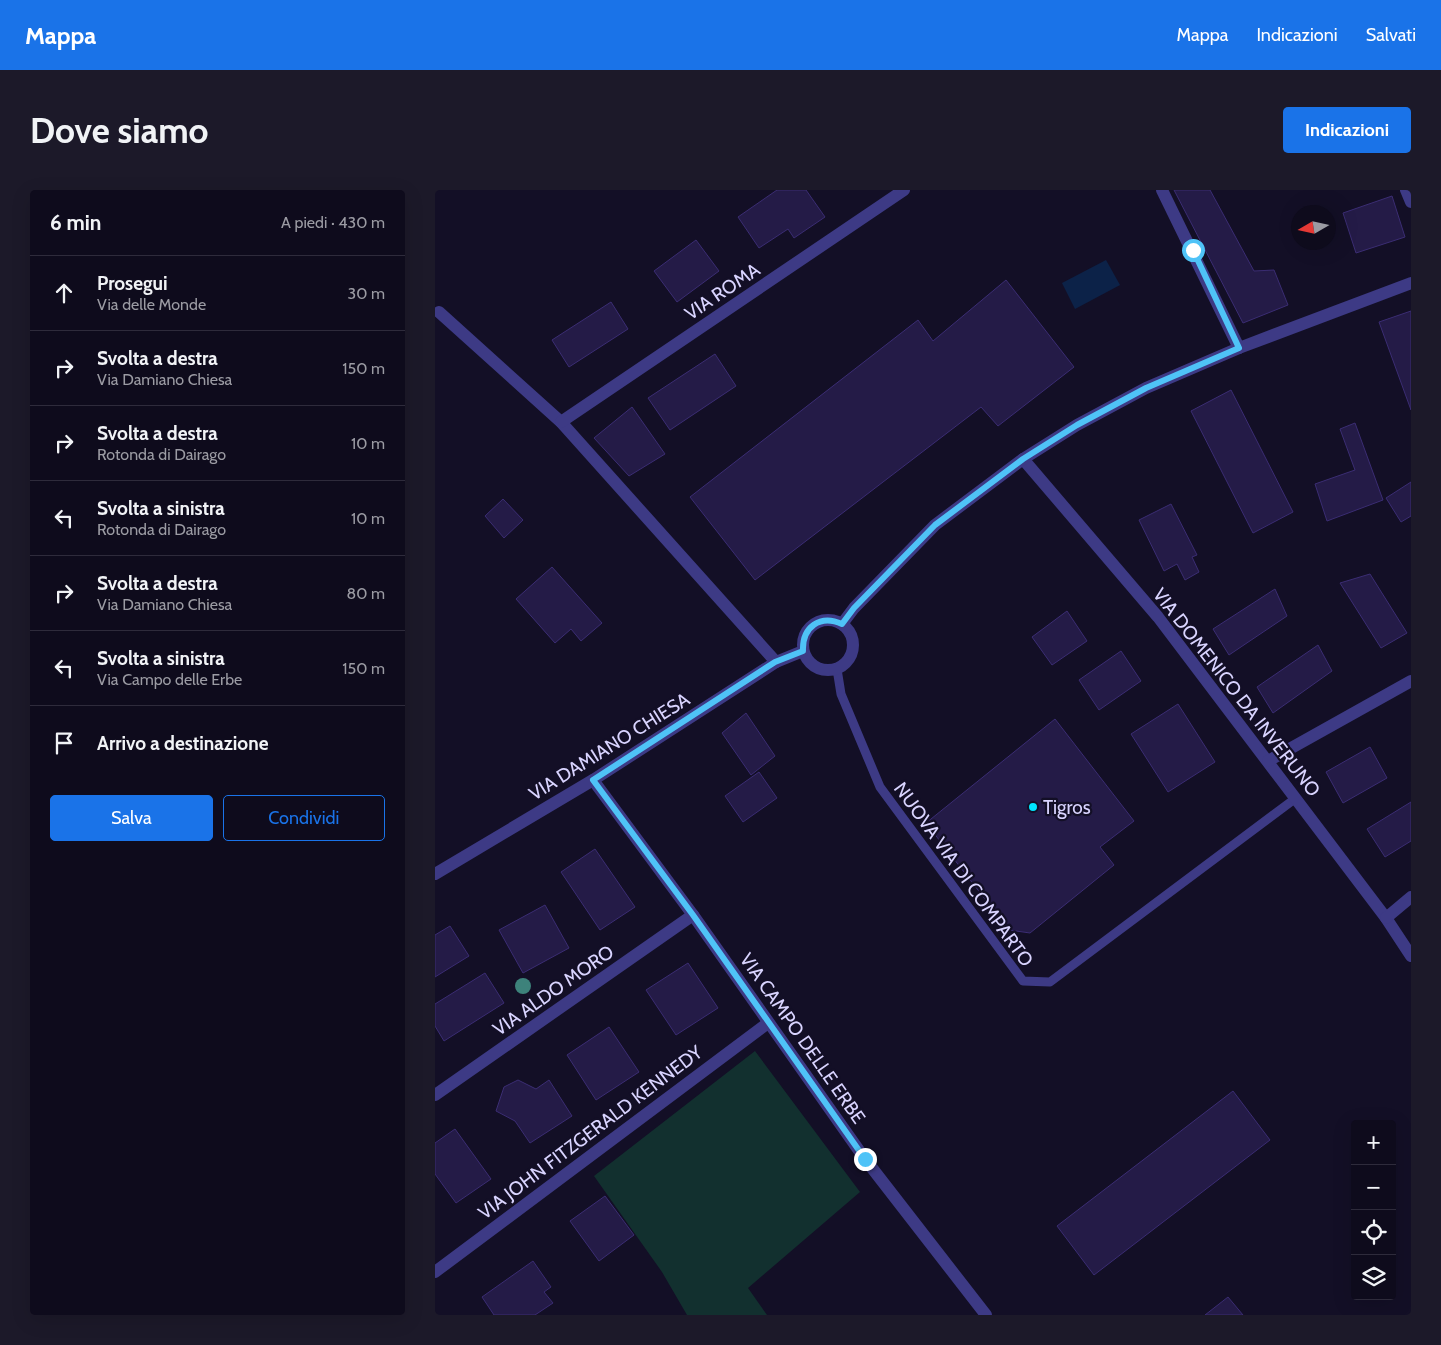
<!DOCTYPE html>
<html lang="it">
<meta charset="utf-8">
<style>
:root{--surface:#0e0b1c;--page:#1c1929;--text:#f1f3f6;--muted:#9b9ba3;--line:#2e2b3b;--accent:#1a73e8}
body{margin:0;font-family:Cabin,sans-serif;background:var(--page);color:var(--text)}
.controls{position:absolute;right:15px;bottom:15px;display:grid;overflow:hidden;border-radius:5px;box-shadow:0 5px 20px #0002}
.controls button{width:45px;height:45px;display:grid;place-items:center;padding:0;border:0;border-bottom:1px solid var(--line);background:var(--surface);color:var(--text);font:25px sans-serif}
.compass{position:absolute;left:856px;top:15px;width:45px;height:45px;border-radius:50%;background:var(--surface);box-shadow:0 5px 20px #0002;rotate:261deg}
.stop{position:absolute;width:15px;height:15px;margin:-11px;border:4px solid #4fc3f7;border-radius:50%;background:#fff}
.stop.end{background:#4fc3f7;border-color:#fff;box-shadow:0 1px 5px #0008}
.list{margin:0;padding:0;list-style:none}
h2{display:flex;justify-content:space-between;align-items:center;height:65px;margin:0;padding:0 20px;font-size:21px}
h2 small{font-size:16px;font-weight:400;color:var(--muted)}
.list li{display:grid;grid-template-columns:32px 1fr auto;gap:15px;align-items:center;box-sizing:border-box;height:75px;padding:0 20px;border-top:1px solid var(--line)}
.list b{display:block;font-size:19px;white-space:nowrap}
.list p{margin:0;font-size:16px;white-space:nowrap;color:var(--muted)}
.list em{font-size:16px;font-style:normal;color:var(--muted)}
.actions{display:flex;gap:10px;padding:15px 20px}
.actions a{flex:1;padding:11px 0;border:1px solid var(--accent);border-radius:5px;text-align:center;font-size:18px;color:var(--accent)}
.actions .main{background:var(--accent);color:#fff}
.icon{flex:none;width:28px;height:28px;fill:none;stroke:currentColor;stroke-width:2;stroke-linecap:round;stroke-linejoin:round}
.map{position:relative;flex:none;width:976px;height:1125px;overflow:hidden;border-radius:5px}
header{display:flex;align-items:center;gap:30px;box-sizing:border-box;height:70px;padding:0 25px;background:var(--accent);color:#fff}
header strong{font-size:24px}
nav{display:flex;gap:28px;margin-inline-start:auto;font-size:18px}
.intro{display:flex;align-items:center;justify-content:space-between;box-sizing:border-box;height:120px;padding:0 30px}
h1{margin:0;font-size:35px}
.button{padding:12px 22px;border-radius:5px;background:var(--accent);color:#fff;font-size:18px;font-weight:700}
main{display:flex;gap:30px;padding:0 30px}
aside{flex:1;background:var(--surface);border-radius:5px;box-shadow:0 5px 20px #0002}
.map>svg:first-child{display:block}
</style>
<header>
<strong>Mappa</strong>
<nav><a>Mappa</a><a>Indicazioni</a><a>Salvati</a></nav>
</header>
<div class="intro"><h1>Dove siamo</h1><a class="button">Indicazioni</a></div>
<main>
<aside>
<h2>6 min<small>A piedi · 430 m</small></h2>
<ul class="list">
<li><svg class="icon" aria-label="ahead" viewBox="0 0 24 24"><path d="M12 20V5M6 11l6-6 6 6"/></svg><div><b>Prosegui</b><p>Via delle Monde</p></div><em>30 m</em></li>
<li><svg class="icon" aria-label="right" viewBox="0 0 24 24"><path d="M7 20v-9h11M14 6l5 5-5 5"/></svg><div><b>Svolta a destra</b><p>Via Damiano Chiesa</p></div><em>150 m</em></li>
<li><svg class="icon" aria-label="right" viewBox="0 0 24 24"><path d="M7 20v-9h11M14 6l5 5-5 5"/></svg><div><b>Svolta a destra</b><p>Rotonda di Dairago</p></div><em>10 m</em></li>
<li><svg class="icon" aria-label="left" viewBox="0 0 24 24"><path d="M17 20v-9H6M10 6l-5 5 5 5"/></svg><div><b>Svolta a sinistra</b><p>Rotonda di Dairago</p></div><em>10 m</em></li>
<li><svg class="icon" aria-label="right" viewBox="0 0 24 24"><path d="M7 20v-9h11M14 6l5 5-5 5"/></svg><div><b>Svolta a destra</b><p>Via Damiano Chiesa</p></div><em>80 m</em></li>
<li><svg class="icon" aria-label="left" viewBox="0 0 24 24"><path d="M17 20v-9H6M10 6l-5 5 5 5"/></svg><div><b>Svolta a sinistra</b><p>Via Campo delle Erbe</p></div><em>150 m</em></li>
<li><svg class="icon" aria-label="arrive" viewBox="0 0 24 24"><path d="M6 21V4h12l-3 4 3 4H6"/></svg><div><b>Arrivo a destinazione</b></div></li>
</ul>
<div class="actions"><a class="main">Salva</a><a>Condividi</a></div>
</aside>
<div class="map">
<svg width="976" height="1125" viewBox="0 0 976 1125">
<rect width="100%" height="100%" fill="#130f26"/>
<!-- green -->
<path fill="#12302f" d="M320 861 425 1002 313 1098 332 1125H252L227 1082 159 986Z"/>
<!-- water -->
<path fill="#0c2248" d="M671 70 685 95 640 119 627 93Z"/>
<!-- building -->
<g fill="#241b47" stroke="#3b2d73">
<path d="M342 0H371L390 27 359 48 353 39 324 58 303 27Z"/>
<path d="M739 0H775L819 81 839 80 853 115 808 133Z"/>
<path d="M957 6 970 47 921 63 908 23Z"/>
<path d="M261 50 284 81 242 112 219 81Z"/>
<path d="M571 90 639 177 563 236 546 217 320 390 255 307 483 130 498 151Z"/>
<path d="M176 112 193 139 134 177 117 150Z"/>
<path d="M976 121V220L944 132Z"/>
<path d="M280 164 301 196 235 240 213 208Z"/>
<path d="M796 200 858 322 818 343 756 221Z"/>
<path d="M197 217 230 264 194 286 159 248Z"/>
<path d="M920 233 948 310 892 331 880 294 920 280 905 239Z"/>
<path d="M976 292V326L966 332 951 308Z"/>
<path d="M68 309 88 330 69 348 50 326Z"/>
<path d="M736 314 762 365 757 367 764 382 750 390 742 374 729 381 704 330Z"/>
<path d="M117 377 167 433 146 451 136 439 120 453 81 409Z"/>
<path d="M935 384 972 443 946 458 905 393Z"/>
<path d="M840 399 852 426 794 465 778 439Z"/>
<path d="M632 421 652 451 617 475 597 447Z"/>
<path d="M883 455 897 481 838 523 822 497Z"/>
<path d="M686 461 706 491 664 520 644 490Z"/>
<path d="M743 514 780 572 733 602 696 544Z"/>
<path d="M311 523 340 566 316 585 287 543Z"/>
<path d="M620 529 699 631 665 657 679 675 595 743 574 740 491 633Z"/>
<path d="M935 557 952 588 908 613 891 582Z"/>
<path d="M324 582 342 608 308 632 290 606Z"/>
<path d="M976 612V651L950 667 932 639Z"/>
<path d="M160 659 200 717 165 740 126 682Z"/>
<path d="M110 715 134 758 88 783 64 740Z"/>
<path d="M15 736 34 766 0 787V745Z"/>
<path d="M253 773 283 818 241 845 211 800Z"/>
<path d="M50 783 69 813 9 851 0 836V814Z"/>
<path d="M174 837 204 882 161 910 132 865Z"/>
<path d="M83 890 101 899 114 890 137 926 95 953 80 931 61 921 69 897Z"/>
<path d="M798 901 835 950 659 1085 622 1036Z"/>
<path d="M20 939 56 989 21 1013 0 984V953Z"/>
<path d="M170 1006 199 1045 164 1071 135 1031Z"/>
<path d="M98 1071 116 1097 109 1102 118 1113 100 1125H59L47 1107Z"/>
<path d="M793 1107 808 1125H770Z"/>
</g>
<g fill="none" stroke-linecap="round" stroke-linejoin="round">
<!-- service -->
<path stroke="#3d3a85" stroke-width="9" d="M402 479 406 504 445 597 588 791 615 792 861 608"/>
<!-- minor -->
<g stroke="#3d3a85" stroke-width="12">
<path d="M727 0 804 158"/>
<path d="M971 0 976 12"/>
<path d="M4 122 126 232 341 472"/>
<path d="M126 232 469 0"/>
<path d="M588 269 723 427 951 728 976 766"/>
<path d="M833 571 976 491"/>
<path d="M158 590 258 725 430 969 551 1125"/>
<path d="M951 728 976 707"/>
<path d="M0 905 258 725"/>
<path d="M0 1082 333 833"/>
</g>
<!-- tertiary -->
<g stroke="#3d3a85" stroke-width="12">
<circle cx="393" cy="455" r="25"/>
<path d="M407 434 419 418 500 335 588 269 642 235 711 198 804 158 976 93"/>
<path d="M0 684 158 590 341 472 368 461"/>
</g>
</g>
<!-- trees -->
<circle fill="#3d827b" cx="88" cy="796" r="8"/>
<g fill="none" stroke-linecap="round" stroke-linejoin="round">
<!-- route -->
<path stroke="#4fc3f7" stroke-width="6" d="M430 969 258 725 158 590 340 472 368 461C367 437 385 424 407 434L419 418 500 335 588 269 642 235 711 198 804 158 758 60"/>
</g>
<!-- markers -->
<circle fill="#00e5ff" stroke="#130f26" stroke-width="2" cx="598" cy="617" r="5"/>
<g text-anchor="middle" stroke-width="4.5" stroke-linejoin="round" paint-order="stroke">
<!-- street labels -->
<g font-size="19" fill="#d9d4ff" stroke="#130f26">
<text transform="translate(287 101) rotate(-34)" y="7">VIA ROMA</text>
<text transform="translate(802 502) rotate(52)" y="7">VIA DOMENICO DA INVERUNO</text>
<text transform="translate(174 556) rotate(-32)" y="7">VIA DAMIANO CHIESA</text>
<text transform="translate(529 684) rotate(54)" y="7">NUOVA VIA DI COMPARTO</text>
<text transform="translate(118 800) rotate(-35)" y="7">VIA ALDO MORO</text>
<text transform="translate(368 848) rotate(55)" y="7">VIA CAMPO DELLE ERBE</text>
<text transform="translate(155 942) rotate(-37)" y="7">VIA JOHN FITZGERALD KENNEDY</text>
</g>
<!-- poi labels -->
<g font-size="19" fill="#d9d4ff" stroke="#130f26" text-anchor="start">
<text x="608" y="624">Tigros</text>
</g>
</g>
</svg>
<div class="controls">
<button>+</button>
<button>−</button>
<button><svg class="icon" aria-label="locate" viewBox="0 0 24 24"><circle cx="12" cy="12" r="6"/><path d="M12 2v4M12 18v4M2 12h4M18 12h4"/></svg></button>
<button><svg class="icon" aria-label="layers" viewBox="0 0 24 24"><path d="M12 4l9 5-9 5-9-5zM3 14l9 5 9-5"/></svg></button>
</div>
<svg class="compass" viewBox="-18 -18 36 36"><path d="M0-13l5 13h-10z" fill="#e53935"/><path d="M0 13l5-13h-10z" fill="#9b9ba3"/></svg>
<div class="stop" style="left:758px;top:60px"></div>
<div class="stop end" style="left:430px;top:969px"></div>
</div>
</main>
